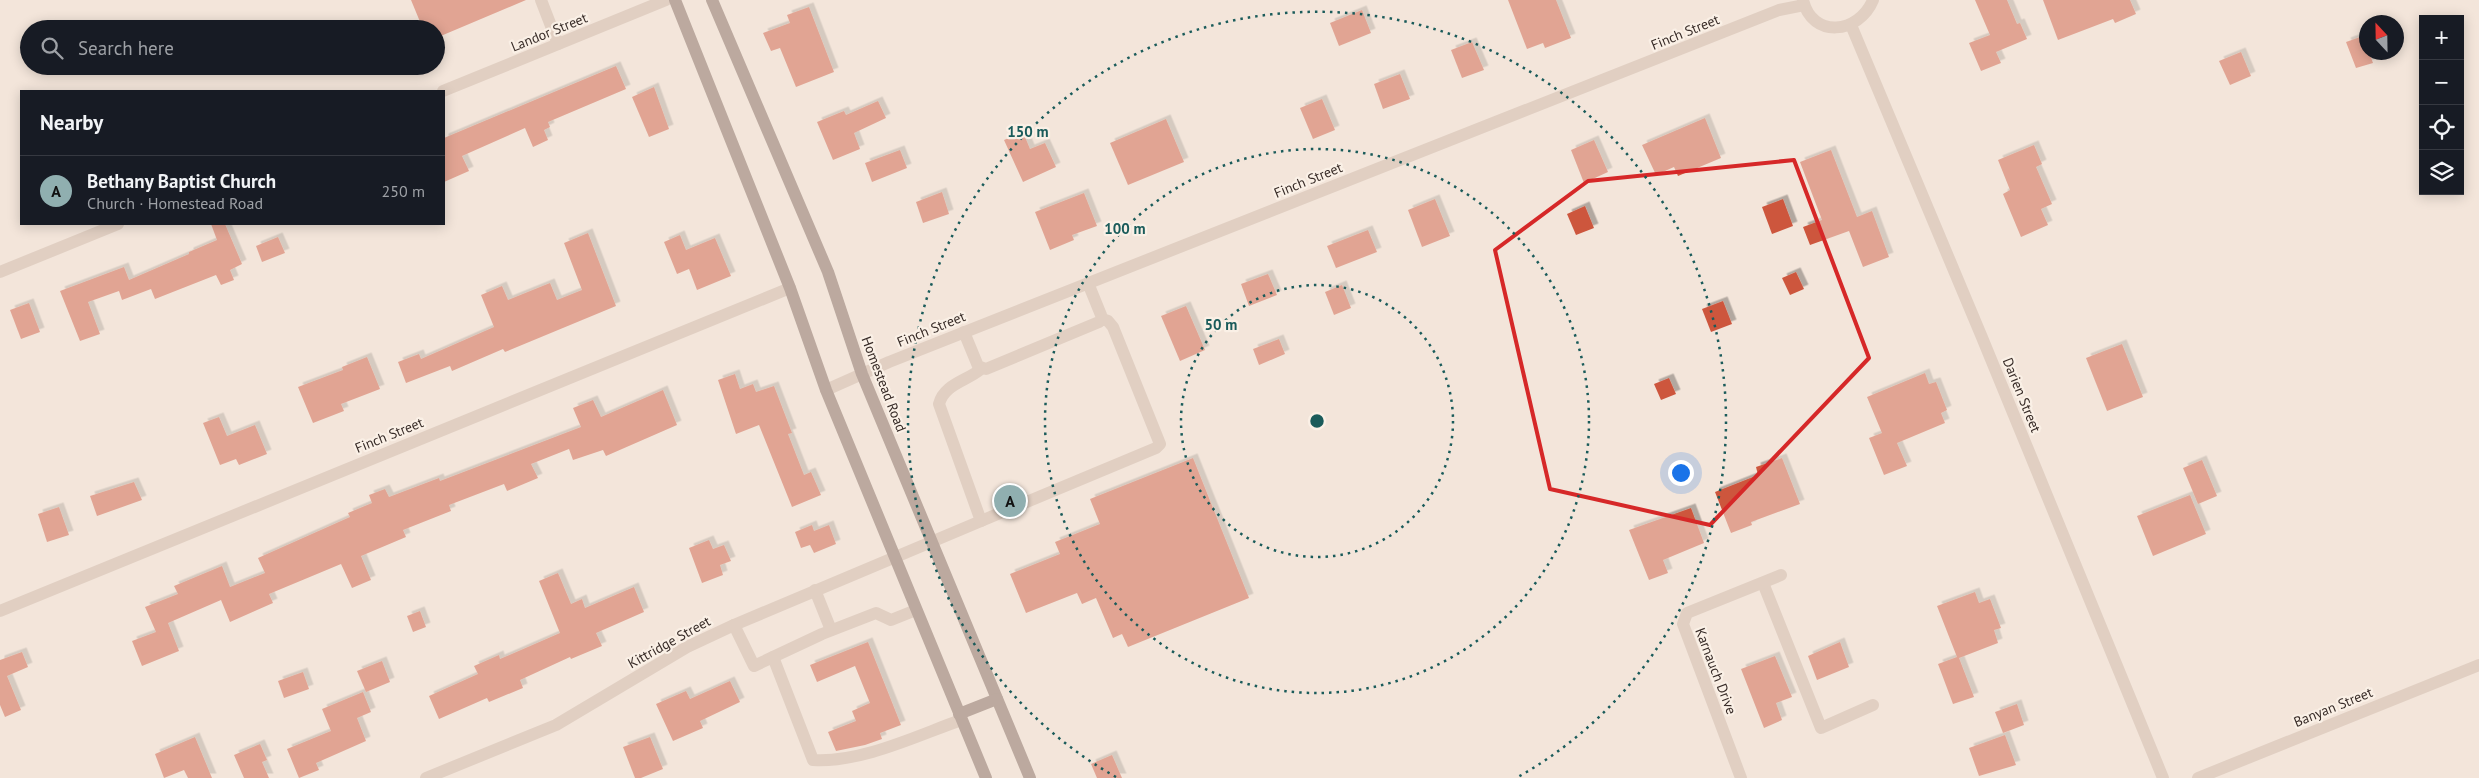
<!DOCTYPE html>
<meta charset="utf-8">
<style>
:root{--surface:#171b24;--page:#20242c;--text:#f1f3f6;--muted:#9ea1a6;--line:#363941;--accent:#90afb0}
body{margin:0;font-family:"PT Sans",sans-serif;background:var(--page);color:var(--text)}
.controls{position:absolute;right:15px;top:15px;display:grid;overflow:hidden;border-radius:0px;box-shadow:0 2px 12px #0003}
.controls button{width:45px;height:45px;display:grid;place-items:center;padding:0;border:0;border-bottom:1px solid var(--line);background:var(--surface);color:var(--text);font:25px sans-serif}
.compass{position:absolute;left:2359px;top:15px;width:45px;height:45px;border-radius:50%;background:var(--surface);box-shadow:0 2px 12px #0003;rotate:338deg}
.you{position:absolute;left:1680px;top:472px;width:18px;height:18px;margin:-12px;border:4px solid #fff;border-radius:50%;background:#1a73e8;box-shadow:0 0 0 8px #1a73e833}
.badge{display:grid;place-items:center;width:32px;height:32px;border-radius:50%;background:var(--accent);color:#111;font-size:16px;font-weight:700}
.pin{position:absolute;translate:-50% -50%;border:2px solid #fff;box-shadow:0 1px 5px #0006}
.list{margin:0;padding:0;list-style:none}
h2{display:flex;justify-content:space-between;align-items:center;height:65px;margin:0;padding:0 20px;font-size:21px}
h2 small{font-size:16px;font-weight:400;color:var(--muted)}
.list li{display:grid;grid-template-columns:32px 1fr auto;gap:15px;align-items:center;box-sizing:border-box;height:70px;padding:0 20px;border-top:1px solid var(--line)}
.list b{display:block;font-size:19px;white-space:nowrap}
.list p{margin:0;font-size:16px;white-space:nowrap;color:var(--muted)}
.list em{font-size:16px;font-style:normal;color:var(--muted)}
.icon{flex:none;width:28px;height:28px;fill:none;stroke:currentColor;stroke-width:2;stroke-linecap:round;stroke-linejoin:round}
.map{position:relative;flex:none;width:2479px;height:778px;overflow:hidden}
.search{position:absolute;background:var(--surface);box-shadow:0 2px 12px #0003;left:20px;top:20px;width:425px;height:55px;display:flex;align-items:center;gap:12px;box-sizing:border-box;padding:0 18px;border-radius:28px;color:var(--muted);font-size:19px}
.panel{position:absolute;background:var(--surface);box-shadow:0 2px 12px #0003;left:20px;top:90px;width:425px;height:135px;border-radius:0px}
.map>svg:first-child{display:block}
</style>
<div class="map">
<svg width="2479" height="778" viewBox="0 0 2479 778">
<defs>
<filter id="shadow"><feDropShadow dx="4.5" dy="-4.5" stdDeviation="0" flood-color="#0004"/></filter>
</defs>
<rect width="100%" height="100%" fill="#f3e5da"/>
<!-- building -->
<g fill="#cd563e" filter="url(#shadow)">
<path d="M411 0H526L436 38V29H423Z"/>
<path d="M1508 0H1556L1571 38 1545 48 1543 43 1527 49Z"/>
<path d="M1975 0H2007L2017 24 2020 23 2027 39 1996 52 2001 63 1981 71 1969 43 1990 35Z"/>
<path d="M2043 0H2130L2136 14 2115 23 2113 19 2058 40Z"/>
<path d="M809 7 834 72 796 87 780 48 771 51 763 33 790 23 787 15Z"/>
<path d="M1362 10 1371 33 1339 46 1330 23Z"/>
<path d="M2363 36 2366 52H2369L2373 63 2356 68 2346 42Z"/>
<path d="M1472 42 1484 70 1462 78 1451 50Z"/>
<path d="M2241 52 2251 76 2230 85 2219 61Z"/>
<path d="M616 66 626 89 548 122 550 127 544 130 548 140 533 147 525 128 462 156 469 171 444 182V138Z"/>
<path d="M1400 74 1410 99 1383 109 1374 84Z"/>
<path d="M654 87 669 129 649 137 632 97Z"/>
<path d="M1322 99 1335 130 1313 139 1300 108Z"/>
<path d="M878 101 886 118 854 133 860 149 833 160 817 122 844 111 846 115Z"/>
<path d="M1705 118 1721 158 1678 176 1674 167 1656 175 1642 145Z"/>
<path d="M1166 119 1184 162 1128 185 1110 143Z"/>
<path d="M1023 132 1030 149 1045 143 1056 167 1023 182 1004 140Z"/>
<path d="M1594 140 1608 172 1584 183 1571 150Z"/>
<path d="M2034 145 2042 164 2036 167 2052 204 2041 209 2048 225 2021 237 2003 194 2010 190 1998 160Z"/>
<path d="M900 150 907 168 872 182 865 163Z"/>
<path d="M1831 150 1857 217 1872 211 1889 257 1863 267 1849 231 1810 245 1803 227 1822 220 1800 162Z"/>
<path d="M942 192 949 214 923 223 916 202Z"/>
<path d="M1084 193 1097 226 1072 235 1074 240 1050 250 1035 212Z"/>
<path d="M1435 199 1450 236 1422 247 1408 210Z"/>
<path d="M1783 199 1793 226 1772 234 1762 207Z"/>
<path d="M1585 206 1594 228 1576 235 1567 214Z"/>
<path d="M211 224H225L242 264 230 270 234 280 221 285 216 275 155 299 151 289 122 300 119 291 88 302 100 334 80 341 60 291 124 267 129 280 189 254V252L217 240Z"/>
<path d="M1368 230 1377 252 1336 268 1327 246Z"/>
<path d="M588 233 616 306 505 352 503 349 452 371 450 366 406 383 398 362 419 354 421 359 494 327 481 295 502 286 508 300 550 283 557 300 582 290 564 243Z"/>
<path d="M680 235 686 250 715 238 731 276 697 290 689 269 677 274 664 242Z"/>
<path d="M278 237 285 253 262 262 256 246Z"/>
<path d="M1796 272 1804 289 1790 295 1782 278Z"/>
<path d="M1268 274 1277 295 1249 306 1241 284Z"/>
<path d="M1342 285 1351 308 1334 315 1325 292Z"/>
<path d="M1723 301 1732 324 1711 332 1702 309Z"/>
<path d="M29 303 40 332 21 339 10 310Z"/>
<path d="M1186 306 1205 350 1180 361 1161 316Z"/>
<path d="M1279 339 1285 354 1259 365 1253 349Z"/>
<path d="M2122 344 2143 397 2107 411 2086 358Z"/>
<path d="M367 357 380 389 341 404 344 411 313 423 298 387 343 370 342 367Z"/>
<path d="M1925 373 1929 384 1936 382 1947 410 1941 413 1945 423 1897 443 1907 466 1884 475 1869 438 1882 433 1867 397Z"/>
<path d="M735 374 740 389 753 384 756 392 774 386 792 433 788 434 804 475 811 472 821 495 792 507 759 425 736 434 718 380Z"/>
<path d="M1669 378 1676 394 1661 400 1654 384Z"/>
<path d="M663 390 677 425 606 456 603 450 573 460 569 449 531 464 538 478 507 491 504 484 449 505 451 511 403 530 406 537 361 556 371 580 352 588 341 564 269 594 273 603 230 622 221 600 168 623 179 651 142 666 132 641 156 632 145 607 178 594 174 586 222 566 230 587 265 573 258 558 350 517 348 513 372 503 369 495 385 489 389 497 439 478 440 481 581 427 573 408 593 400 601 417Z"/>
<path d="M219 417 227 436 255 425 267 454 239 465 236 459 220 465 203 423Z"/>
<path d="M1193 458 1249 598 1128 647 1122 634 1113 638 1096 598 1082 604 1077 593 1026 613 1010 574 1060 554 1055 542 1100 524 1090 499Z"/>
<path d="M1782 458 1800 504 1751 522 1752 525 1731 533 1715 492 1758 475 1756 467Z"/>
<path d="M2202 460 2217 496 2198 504 2183 468Z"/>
<path d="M134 482 142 500 97 516 90 496Z"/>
<path d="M2190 495 2206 534 2153 556 2137 516Z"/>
<path d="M59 507 69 535 47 542 38 514Z"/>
<path d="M1691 508 1704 543 1663 560 1668 573 1649 580 1629 530Z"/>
<path d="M812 525 814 531 829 525 836 544 814 553 810 545 801 548 795 532Z"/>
<path d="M709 540 713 549 724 545 731 561 720 565 723 575 702 583 689 548Z"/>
<path d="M558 573 571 604 582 599 585 608 634 587 644 612 596 633 602 646 571 659 570 657 520 680 523 688 489 702 487 698 439 719 429 696 478 674 474 666 499 655 500 659 560 633 539 581Z"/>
<path d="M1975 592 1979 603 1990 599 2001 628 1994 630 1998 643 1959 658 1974 697 1953 704 1938 664 1957 657 1937 606Z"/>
<path d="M420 611 426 627 413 632 407 616Z"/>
<path d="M868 642 901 725 880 733 882 739 865 745 836 751 828 732 856 721 852 711 870 703 855 666 817 682 810 665Z"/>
<path d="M1840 642 1849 667 1817 680 1808 656Z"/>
<path d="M22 652 28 667 7 676 21 710 5 717 0 705V660Z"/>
<path d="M1775 656 1792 697 1776 703 1782 720 1764 728 1741 669Z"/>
<path d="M382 661 390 682 366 692 357 671Z"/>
<path d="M303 672 309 689 284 698 278 681Z"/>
<path d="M730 681 740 702 700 721 703 728 673 741 656 704 686 691 690 699Z"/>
<path d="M363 692 371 712 357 718 366 741 316 763 319 770 299 778 287 749 331 731 322 709Z"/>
<path d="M2017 704 2024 725 2003 733 1995 712Z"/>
<path d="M2005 735 2016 765 1979 776 1969 748Z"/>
<path d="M195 737 212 778H188L184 770 164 778 155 754Z"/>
<path d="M650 737 663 769 641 778H635L623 747Z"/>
<path d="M260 744 267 760 262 762 269 778H244L234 755Z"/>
<path d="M1112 755 1122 778H1097L1091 764Z"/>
</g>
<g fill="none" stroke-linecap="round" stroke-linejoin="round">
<!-- minor -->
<g stroke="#ccb4a5" stroke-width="12">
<path d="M541 0 558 44"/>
<path d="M1803 0C1812 39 1859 34 1873 0"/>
<path d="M1851 25 1981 335 2163 778"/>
<path d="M443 91 666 0"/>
<path d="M0 272 118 224"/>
<path d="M964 332 978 366 986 369 1099 322 1102 319 1101 315 1088 283"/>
<path d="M826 390 889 362 1779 10 1804 5"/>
<path d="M981 521 1156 448 1160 444 1113 327 1108 321 1102 319"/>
<path d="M1763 583 1821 728 1873 705"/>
<path d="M815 590 831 630"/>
<path d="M0 611 790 288"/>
<path d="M734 625 754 666 822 634 876 613 891 620 916 610"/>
<path d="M773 657 813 760C861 763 916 736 961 720"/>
<path d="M426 778 556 725 687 647 734 625 981 521 939 404C944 384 967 381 981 369"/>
<path d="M1741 778 1683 624 1687 613 1781 575"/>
<path d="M2198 778 2479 665"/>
</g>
<!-- major -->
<g stroke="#7a6057" stroke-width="12">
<path d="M675 0 790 288 826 390 986 778"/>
<path d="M712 0 828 272 862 374 1030 778"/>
<path d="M959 714 997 699"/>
</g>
</g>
<!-- marked area -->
<path d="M0 0H2479V778H0ZM1794 160 1869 358 1710 525 1550 489 1495 250 1588 181Z" fill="#f3e5da" fill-opacity=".55" fill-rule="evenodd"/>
<path fill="none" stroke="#d62828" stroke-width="4" stroke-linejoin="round" d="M1794 160 1869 358 1710 525 1550 489 1495 250 1588 181Z"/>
<!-- distance rings -->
<g fill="none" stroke="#1a5b5a" stroke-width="2.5" stroke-dasharray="2.5 5">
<circle cx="1317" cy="421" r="136"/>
<circle cx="1317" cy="421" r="272"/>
<path d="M1116 777A409 409 0 1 1 1518 777"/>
</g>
<g text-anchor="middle" stroke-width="4.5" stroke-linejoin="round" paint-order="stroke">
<!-- street labels -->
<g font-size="14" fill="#372b27" stroke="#faf0e6">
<text transform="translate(549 32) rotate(-22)" y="5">Landor Street</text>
<text transform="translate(1685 32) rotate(-22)" y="5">Finch Street</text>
<text transform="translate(1308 180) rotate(-22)" y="5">Finch Street</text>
<text transform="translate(931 329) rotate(-22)" y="5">Finch Street</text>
<text transform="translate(884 384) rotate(69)" y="5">Homestead Road</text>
<text transform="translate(2022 395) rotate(68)" y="5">Darien Street</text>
<text transform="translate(389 435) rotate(-22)" y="5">Finch Street</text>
<text transform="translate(669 642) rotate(-29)" y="5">Kittridge Street</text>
<text transform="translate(1716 671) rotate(69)" y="5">Karnauch Drive</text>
<text transform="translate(2333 707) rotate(-22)" y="5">Banyan Street</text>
</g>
</g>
<circle cx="1317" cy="421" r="8" fill="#1a5b5a" stroke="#faf0e6" stroke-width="2.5"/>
<g font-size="15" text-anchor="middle" font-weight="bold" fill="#1a5b5a" stroke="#faf0e6" stroke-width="4.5" stroke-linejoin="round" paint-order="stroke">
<text x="1028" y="137">150 m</text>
<text x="1125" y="234">100 m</text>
<text x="1221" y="330">50 m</text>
</g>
</svg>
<div class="controls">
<button>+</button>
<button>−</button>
<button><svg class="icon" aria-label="locate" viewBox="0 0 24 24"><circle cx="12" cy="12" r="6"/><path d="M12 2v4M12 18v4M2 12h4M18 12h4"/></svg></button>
<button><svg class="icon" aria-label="layers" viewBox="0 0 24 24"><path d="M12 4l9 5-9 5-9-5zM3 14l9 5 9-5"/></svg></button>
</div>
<svg class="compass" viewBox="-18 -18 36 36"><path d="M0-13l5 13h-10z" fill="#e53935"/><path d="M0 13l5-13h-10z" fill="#9ea1a6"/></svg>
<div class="you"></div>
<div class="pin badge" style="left:1010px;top:501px">A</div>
<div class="search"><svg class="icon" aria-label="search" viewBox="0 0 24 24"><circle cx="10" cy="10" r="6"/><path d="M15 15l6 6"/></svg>Search here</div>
<section class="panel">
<h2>Nearby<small></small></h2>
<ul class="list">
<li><span class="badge">A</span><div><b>Bethany Baptist Church</b><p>Church · Homestead Road</p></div><em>250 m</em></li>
</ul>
</section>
</div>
